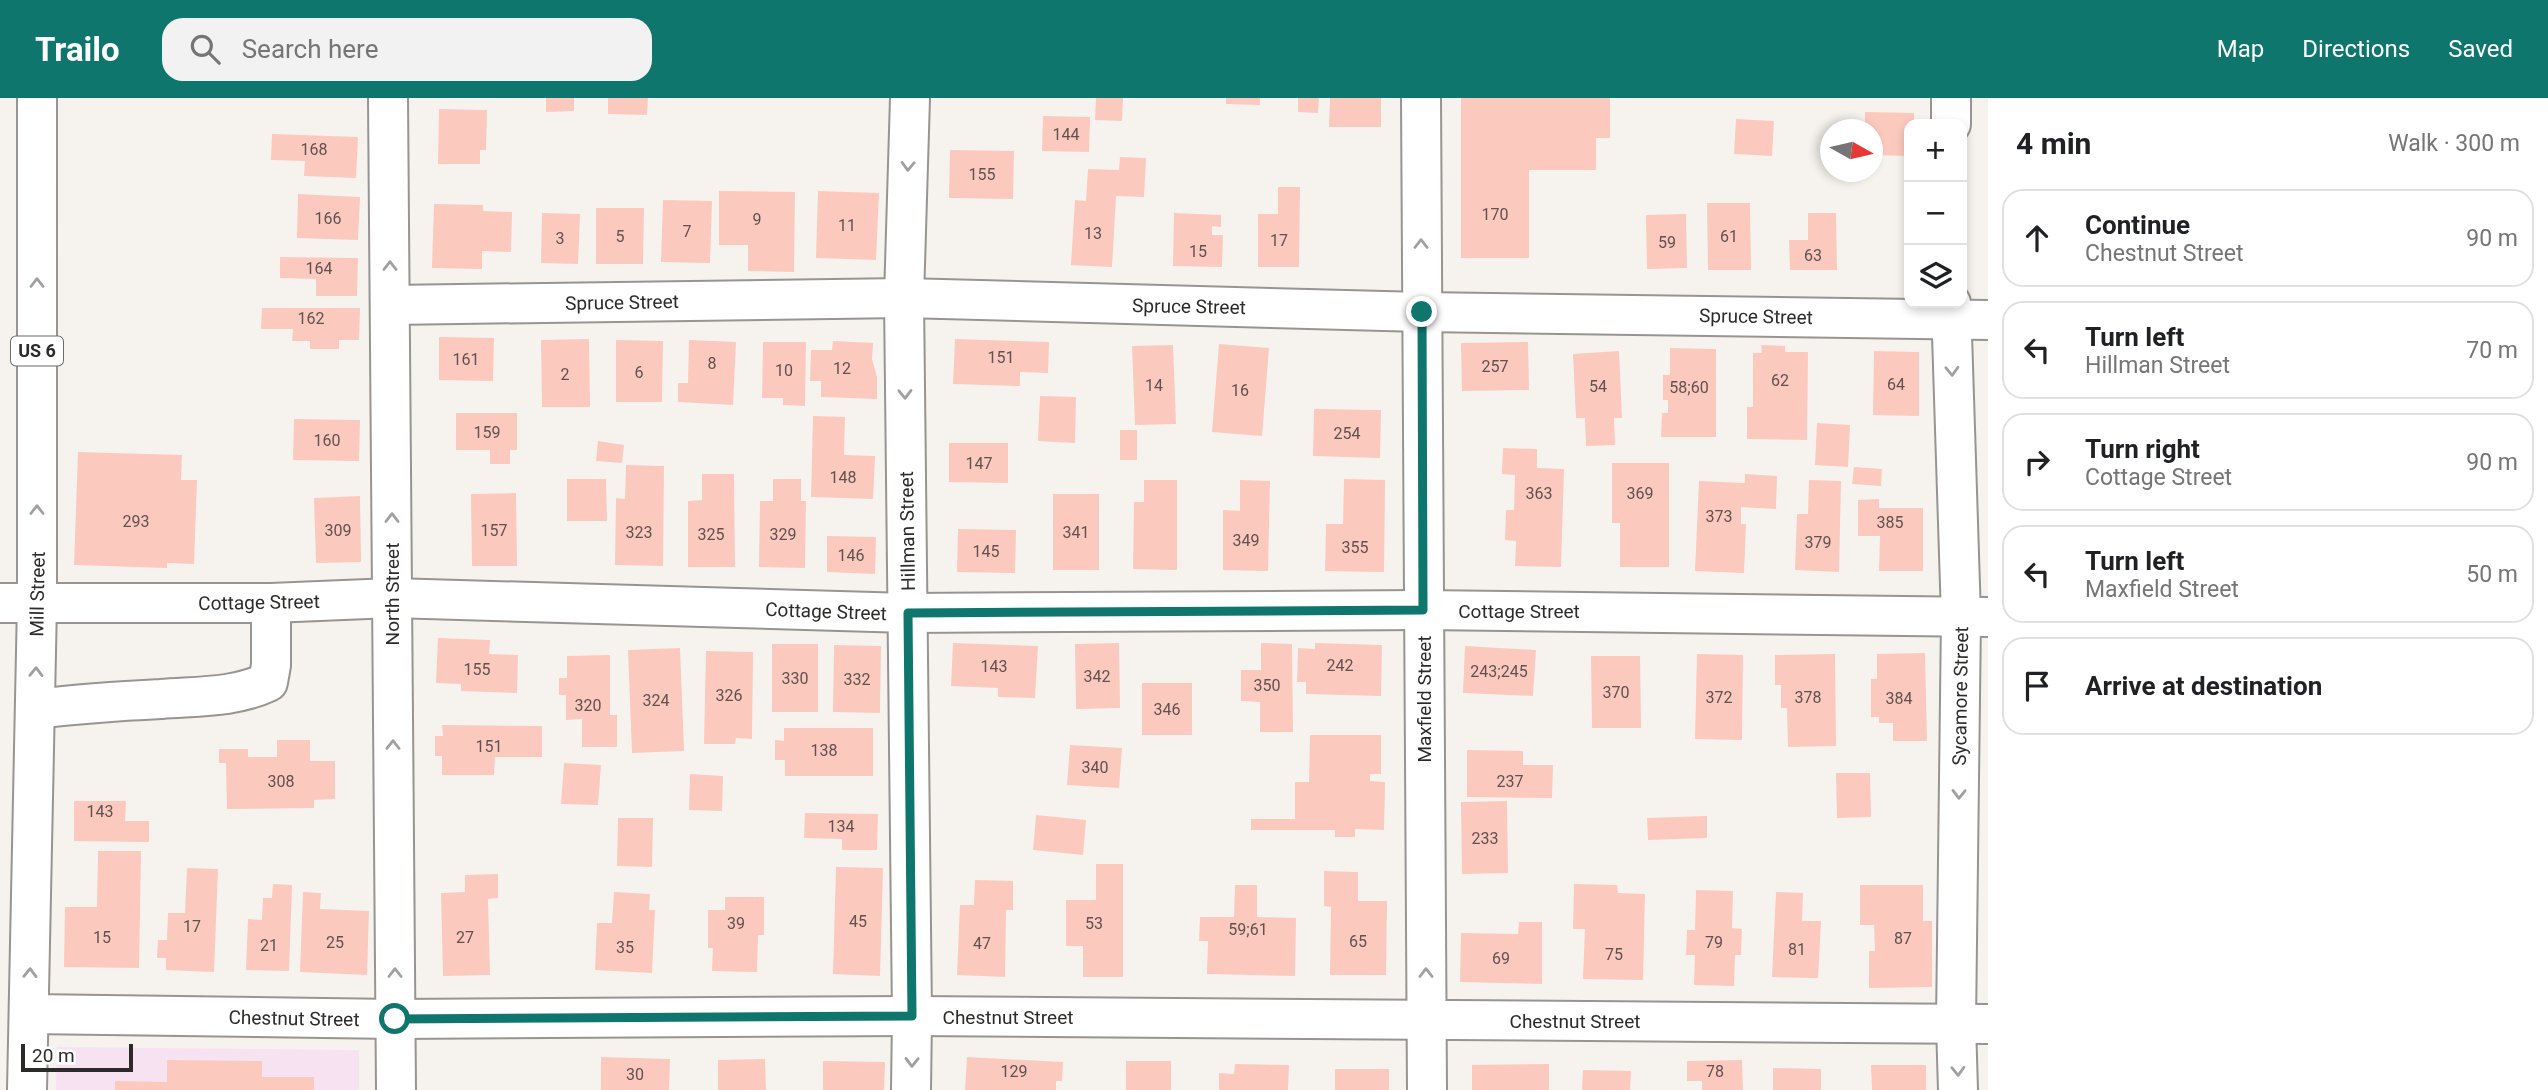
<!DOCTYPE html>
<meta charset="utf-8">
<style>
:root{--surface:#fff;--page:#f2f2f2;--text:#202124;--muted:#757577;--line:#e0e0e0;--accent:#0f766e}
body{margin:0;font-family:Roboto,sans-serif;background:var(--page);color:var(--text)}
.controls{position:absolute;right:21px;top:21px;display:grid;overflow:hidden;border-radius:14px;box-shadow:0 4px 10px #0003}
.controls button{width:63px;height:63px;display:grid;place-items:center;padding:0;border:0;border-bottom:2px solid var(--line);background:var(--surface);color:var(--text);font:35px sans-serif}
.compass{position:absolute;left:1820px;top:21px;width:63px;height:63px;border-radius:50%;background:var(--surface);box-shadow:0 4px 10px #0003;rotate:98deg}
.scale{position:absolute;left:21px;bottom:18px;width:112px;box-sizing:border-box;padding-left:7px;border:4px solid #2c2b2a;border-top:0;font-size:19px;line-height:24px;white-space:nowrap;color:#2c2b2a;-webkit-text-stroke:5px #fff;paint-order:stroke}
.stop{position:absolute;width:21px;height:21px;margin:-16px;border:5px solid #0f766e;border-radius:50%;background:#fff}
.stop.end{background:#0f766e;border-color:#fff;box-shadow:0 2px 7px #0008}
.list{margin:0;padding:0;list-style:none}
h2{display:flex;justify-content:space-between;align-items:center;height:91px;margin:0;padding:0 28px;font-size:30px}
h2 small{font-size:23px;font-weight:400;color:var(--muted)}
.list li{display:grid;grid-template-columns:46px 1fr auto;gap:21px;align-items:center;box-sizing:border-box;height:98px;margin:0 14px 14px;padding:0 14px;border:2px solid var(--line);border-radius:21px}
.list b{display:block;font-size:26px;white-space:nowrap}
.list p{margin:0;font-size:23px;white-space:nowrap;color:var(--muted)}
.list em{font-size:23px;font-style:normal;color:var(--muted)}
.icon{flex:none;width:38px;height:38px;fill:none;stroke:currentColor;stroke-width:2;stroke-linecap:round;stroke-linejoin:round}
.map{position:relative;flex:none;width:1988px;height:992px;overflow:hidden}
header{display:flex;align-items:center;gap:42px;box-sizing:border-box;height:98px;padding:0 35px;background:var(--accent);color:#fff}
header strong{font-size:33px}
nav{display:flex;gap:38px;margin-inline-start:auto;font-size:24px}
.search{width:490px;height:63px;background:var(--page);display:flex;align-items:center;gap:18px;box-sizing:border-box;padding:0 24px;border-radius:21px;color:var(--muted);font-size:26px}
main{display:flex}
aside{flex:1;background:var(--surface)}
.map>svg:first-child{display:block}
</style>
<header>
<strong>Trailo</strong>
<div class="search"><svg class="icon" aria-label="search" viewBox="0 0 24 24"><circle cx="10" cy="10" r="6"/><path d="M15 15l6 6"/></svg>Search here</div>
<nav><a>Map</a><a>Directions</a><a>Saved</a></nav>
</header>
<main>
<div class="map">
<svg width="1988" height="992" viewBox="0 0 1988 992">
<rect width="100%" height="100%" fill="#f6f3ef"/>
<!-- education -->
<path fill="#f7e2f1" d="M57 949 359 952V992H56Z"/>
<!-- building -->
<g fill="#fcc9be">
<path d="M546 0H574V13L546 14Z"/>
<path d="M608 0H648L647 17 608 16Z"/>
<path d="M1096 0H1123L1122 23 1095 22Z"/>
<path d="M1226 0H1260V7L1226 6Z"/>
<path d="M1298 0H1319L1318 15 1298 14Z"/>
<path d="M1330 0H1381V29H1329Z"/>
<path d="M1461 0H1610V40H1596V72H1529V160H1461Z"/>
<path d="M439 11 487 12 486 52H480V66H438Z"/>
<path d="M1865 14 1914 15V26H1909V58L1872 57V32H1865Z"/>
<path d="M1043 18 1090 19 1089 54 1042 53Z"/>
<path d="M1736 21 1774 23 1772 58 1734 56Z"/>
<path d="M272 36 358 39 356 80 304 78 305 63 271 62Z"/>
<path d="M950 52 1014 53 1013 101 949 100Z"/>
<path d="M1120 59 1146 60 1144 99 1116 98 1112 169 1071 167 1075 102 1086 103 1088 71 1119 72Z"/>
<path d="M1278 89H1300L1299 169H1258V116H1278Z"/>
<path d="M719 93 795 94 794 174 748 173V147H719Z"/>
<path d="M818 93 879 95 876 162 816 160Z"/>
<path d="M298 96 360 99 358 142 297 140Z"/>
<path d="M663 102 712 103 710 165 661 164Z"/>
<path d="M1707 105H1750L1751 172H1708Z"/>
<path d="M434 106 483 107V113L512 114 511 154 482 153V171L432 170Z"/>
<path d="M596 110H644L643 166H596Z"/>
<path d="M542 115 580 116 578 166 541 165Z"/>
<path d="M1174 115 1221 117V129L1212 128V137H1223L1222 169 1173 168Z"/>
<path d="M1808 115H1836L1837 172H1790L1789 142H1808Z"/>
<path d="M1686 116 1687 170 1647 171 1646 117Z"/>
<path d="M280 159 358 160 357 198H316V181L280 180Z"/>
<path d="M262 210H360L359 242H339V251H310V243H292L293 231H261Z"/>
<path d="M439 239 494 240 493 283 439 282Z"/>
<path d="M589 241 590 309H542L541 242Z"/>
<path d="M955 241 1049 244 1048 275 1020 274V288L953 286Z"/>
<path d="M616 242 663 243 662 304H616Z"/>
<path d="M689 242 736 244 733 307 678 304V285H688Z"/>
<path d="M833 243 873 245 872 261 877 279V301L821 299V283H810L811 252H832Z"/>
<path d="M763 244H806L805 308 783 307V300H762Z"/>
<path d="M1528 244 1529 292 1462 293 1461 245Z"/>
<path d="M1219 246 1269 250 1262 338 1212 334Z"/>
<path d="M1173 247 1176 326 1135 327 1132 248Z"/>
<path d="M1761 247 1785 248V254H1808L1807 342 1747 341V309H1753V255H1762Z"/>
<path d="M1670 250 1716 251V339H1661L1662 315H1668V302H1663V277H1670Z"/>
<path d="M1619 253 1622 320H1614L1615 347 1586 348 1585 320H1576L1573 256Z"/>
<path d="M1874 253 1919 254V318L1873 317Z"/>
<path d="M1040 298 1076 299 1075 345 1038 343Z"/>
<path d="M1314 311 1381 312 1380 360 1313 358Z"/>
<path d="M456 315H517V352H510V366H490V352H456Z"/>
<path d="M813 318 845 319 844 357 875 358 873 401 811 399Z"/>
<path d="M294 321 360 322 359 363 293 362Z"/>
<path d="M1817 325 1850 327 1848 369 1815 367Z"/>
<rect x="1120" y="332" width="17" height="30"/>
<path d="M598 343 624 347 622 365 596 363Z"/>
<path d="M949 345H1008V385L949 384Z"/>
<path d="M1503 350 1537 351V370L1564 371 1561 469 1515 468 1516 443 1505 442 1506 412H1514L1515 377 1502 376Z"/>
<path d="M78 354 182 357 181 382H197L194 466 167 465V470L74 467Z"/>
<path d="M1612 365H1669V469H1620V425H1612Z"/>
<path d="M626 367 664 368 663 468 615 467 616 400 625 401Z"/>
<path d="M1854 369 1882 371 1881 388 1852 386Z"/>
<path d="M702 376H734L735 469H688V403L702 402Z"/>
<path d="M1745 376 1777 378 1776 411 1741 409V426H1746L1744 475 1695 473 1699 383 1745 385Z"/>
<path d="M567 381H606L607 423H567Z"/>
<path d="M773 381H801V403H806L805 470 759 469 760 403H773Z"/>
<path d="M1344 381 1385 382 1384 474 1325 473 1326 426H1343Z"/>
<path d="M1144 382H1177V472L1133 471 1134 404H1144Z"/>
<path d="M1240 382 1270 383 1268 473 1223 472V412L1240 413Z"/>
<path d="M1809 382 1841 383 1839 474 1795 472 1797 416H1808Z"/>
<path d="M516 395 517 468H472L471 396Z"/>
<rect x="1053" y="396" width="46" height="76"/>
<path d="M360 398 361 464 316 465 314 400Z"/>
<path d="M1879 401V410H1923V473H1879L1880 438H1858V402Z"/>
<path d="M958 431 1016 432 1015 475 957 474Z"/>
<path d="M827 438 876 439 875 476 827 474Z"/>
<path d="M438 540 490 542 489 556 518 557 517 595 461 593V586L436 585Z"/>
<path d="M953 545 1038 548 1035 600 998 599V590L951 588Z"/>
<path d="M1119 545 1120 610 1076 611 1075 546Z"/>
<path d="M1261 545 1292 546 1293 634H1260V604L1241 603V572H1261Z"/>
<path d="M1315 545 1382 547 1381 598 1306 596V584H1297L1298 550 1315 551Z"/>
<rect x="772" y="546" width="46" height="68"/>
<path d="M834 547 881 548 880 615 833 614Z"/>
<path d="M1465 548 1536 552 1533 598 1463 595Z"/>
<path d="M680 550 684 653 632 655 628 552Z"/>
<path d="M706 553 753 554 752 641 736 640 735 646H704Z"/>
<path d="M1925 555 1927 643H1893V625H1879V619H1871V581H1877V556Z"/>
<path d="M1697 556 1743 557 1742 642 1695 641Z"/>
<path d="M1835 556 1836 648 1788 649 1787 610H1781V587H1775V557Z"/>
<path d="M610 557V617H617V649H582V621L566 622V597H559V580H567V558Z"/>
<path d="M1591 558H1640L1641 630H1592Z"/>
<rect x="1142" y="585" width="50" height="52"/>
<path d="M442 627 542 628V659H495L494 677H442V658H435V638H443Z"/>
<path d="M784 630H873V678H785V662H775V642L784 643Z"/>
<path d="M1310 637H1381V676H1370V683L1385 684 1384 732 1355 731V739H1335V732H1251V721H1295V684H1309Z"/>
<path d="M277 642H310V663H335V701L314 702V710L227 711 226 665H219V651H248V659H277Z"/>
<path d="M1070 647 1122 650 1119 690 1067 687Z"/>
<path d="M1467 652 1523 653V667H1553L1552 700 1467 699Z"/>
<path d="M564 665 601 667 598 707 561 706Z"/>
<path d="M1836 675H1870L1871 719 1837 720Z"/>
<path d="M690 676 723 678 722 713 689 712Z"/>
<path d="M74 703H126L125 723H149V744L74 743Z"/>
<path d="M1507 703 1508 775 1462 776 1461 704Z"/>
<path d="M805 715 878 716 877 752H842V741L804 740Z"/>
<path d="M1036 717 1086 722 1083 757 1033 752Z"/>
<path d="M1707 718V740L1648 742 1647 720Z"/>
<path d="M618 720H653L652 769 617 768Z"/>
<path d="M98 753H141L139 870 64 869 65 809H97Z"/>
<path d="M1096 766H1123V879H1083V848H1066V802H1096Z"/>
<path d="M836 769 883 770 880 878 833 876Z"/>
<path d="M187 770 218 771 214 874 166 872V860H157L158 842H167L168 815H185Z"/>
<path d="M1324 773 1358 774V803H1387L1386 877H1330L1331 809 1324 808Z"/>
<path d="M498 776V800L488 801 490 877 443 878 441 795 465 794V777Z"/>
<path d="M975 782 1013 783V812H1006L1005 879 957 877 960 807H974Z"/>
<path d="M273 786 292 787 289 873 246 872 248 821 262 822 263 800H272Z"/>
<path d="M1574 786 1617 787 1618 795 1645 796 1643 882 1583 881 1585 831H1573Z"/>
<path d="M1235 787H1257V819L1296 820 1295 878 1207 876 1208 843H1199L1200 819H1234Z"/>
<path d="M1860 787H1923V823H1932V889L1869 890V853H1875L1874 827H1860Z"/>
<path d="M1696 792 1733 793 1732 830 1742 831 1741 857H1735L1734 888 1694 887 1695 857H1686L1687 832H1695Z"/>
<path d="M303 794 321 795 320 811 369 813 367 877 300 874Z"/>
<path d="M614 794 650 796 649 812H655L652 875 595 872 597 825H612Z"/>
<path d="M1776 794 1803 795 1802 823H1821L1818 880 1772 879Z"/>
<path d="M725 799H764V837H758L757 874 712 873 713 850H708V812H725Z"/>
<path d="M1519 824H1542V886L1460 884 1461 835 1518 836Z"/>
<path d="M601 959 670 961 669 992H601Z"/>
<path d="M967 959 1063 964 1062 983H1056V992H965Z"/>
<path d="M765 961 766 992H718V962Z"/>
<path d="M167 962 262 963V979H314V992H115V983L167 984Z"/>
<path d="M1742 962 1743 992H1702V983H1687V963Z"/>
<path d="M823 963 885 964 884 992H823Z"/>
<rect x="1126" y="963" width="45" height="29"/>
<path d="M1235 966 1289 967 1288 992H1219V975L1234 976Z"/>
<path d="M1549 966V992H1472V967Z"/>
<path d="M1871 967H1926V992H1872Z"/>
<path d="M1773 970 1821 971V992H1773Z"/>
<rect x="1335" y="971" width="54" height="21"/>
<path d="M1583 972 1631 973 1630 992H1582Z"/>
</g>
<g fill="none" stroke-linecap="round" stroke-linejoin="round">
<defs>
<g id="minor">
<path d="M388 0 396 992"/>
<path d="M910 0 904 200 912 918 911 992"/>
<path d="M1421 0 1427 992"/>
<path d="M1951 26V0"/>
<path d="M1951 205 1961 519 1956 926 1958 992"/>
<path d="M390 207 904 200 1422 214 1988 222"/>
<path d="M36 611C77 606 119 603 161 601 197 598 234 600 268 584L271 567V505"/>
<path d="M29 916 395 921 912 918 1988 926"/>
</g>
<g id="major">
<path d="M0 505H271L392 500 908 515 1423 512 1988 519"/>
<path d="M27 992 37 505V0"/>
</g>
</defs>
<!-- minor casing -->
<use href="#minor" stroke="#979491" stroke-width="42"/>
<!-- major casing -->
<use href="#major" stroke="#979491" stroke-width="42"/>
<!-- minor -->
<use href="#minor" stroke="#fff" stroke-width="38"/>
<!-- major -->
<use href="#major" stroke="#fff" stroke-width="38"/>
</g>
<!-- one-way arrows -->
<defs><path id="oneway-chevron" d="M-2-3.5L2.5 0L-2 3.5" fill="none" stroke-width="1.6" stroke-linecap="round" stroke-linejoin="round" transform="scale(1.75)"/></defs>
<g stroke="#a0a09f">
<use href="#oneway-chevron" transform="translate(908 68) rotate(92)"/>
<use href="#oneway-chevron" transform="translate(1421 146) rotate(-90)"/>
<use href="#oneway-chevron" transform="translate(390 168) rotate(-90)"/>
<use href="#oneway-chevron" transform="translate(37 185) rotate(-90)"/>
<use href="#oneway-chevron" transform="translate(1952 273) rotate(88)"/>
<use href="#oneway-chevron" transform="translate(905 296) rotate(89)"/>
<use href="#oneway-chevron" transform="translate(37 412) rotate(-90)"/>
<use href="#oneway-chevron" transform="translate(392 420) rotate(-90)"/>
<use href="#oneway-chevron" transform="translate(36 574) rotate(-89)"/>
<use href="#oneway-chevron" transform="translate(393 647) rotate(-90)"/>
<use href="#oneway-chevron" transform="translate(1959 696) rotate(91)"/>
<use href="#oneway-chevron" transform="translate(30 875) rotate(-89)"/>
<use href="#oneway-chevron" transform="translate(395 875) rotate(-90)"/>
<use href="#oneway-chevron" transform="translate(1426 875) rotate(-90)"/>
<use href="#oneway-chevron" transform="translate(912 964) rotate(91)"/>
<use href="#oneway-chevron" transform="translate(1958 973) rotate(88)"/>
</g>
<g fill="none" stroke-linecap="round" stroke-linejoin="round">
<!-- route -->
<path stroke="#0f766e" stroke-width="9" d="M395 921 912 918 908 515 1423 512 1422 214"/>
</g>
<g text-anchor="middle" stroke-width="6" stroke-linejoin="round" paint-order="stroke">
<!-- number labels -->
<g font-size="16" fill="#60524f">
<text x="1066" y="42">144</text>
<text x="314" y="57">168</text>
<text x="982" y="82">155</text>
<text x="1495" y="122">170</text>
<text x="328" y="126">166</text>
<text x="757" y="127">9</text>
<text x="847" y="133">11</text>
<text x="687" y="139">7</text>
<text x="1093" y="141">13</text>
<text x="620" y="144">5</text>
<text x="1729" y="144">61</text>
<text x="560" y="146">3</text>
<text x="1279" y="148">17</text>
<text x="1667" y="150">59</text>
<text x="1198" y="159">15</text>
<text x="1813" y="163">63</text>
<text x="319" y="176">164</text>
<text x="311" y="226">162</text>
<text x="1001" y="265">151</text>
<text x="466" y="267">161</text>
<text x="712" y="271">8</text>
<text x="1495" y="274">257</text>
<text x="842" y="276">12</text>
<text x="784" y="278">10</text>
<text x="639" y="280">6</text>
<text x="565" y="282">2</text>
<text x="1780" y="288">62</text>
<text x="1896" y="292">64</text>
<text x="1154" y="293">14</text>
<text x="1598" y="294">54</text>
<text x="1689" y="295">58;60</text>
<text x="1240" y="298">16</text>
<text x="487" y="340">159</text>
<text x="1347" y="341">254</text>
<text x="327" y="348">160</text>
<text x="979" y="371">147</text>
<text x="843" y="385">148</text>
<text x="1539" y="401">363</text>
<text x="1640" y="401">369</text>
<text x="1719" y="424">373</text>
<text x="136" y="429">293</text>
<text x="1890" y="430">385</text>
<text x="338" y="438">309</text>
<text x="494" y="438">157</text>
<text x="639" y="440">323</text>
<text x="1076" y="440">341</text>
<text x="711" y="442">325</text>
<text x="783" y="442">329</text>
<text x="1246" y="448">349</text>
<text x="1818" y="450">379</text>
<text x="1355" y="455">355</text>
<text x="986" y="459">145</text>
<text x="851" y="463">146</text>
<text x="1340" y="573">242</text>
<text x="994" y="574">143</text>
<text x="477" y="577">155</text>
<text x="1499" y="579">243;245</text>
<text x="1097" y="584">342</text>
<text x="795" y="586">330</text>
<text x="857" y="587">332</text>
<text x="1267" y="593">350</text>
<text x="1616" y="600">370</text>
<text x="729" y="603">326</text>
<text x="1719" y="605">372</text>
<text x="1808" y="605">378</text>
<text x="1899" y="606">384</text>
<text x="656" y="608">324</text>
<text x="588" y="613">320</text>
<text x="1167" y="617">346</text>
<text x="489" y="654">151</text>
<text x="824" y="658">138</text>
<text x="1095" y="675">340</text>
<text x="281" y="689">308</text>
<text x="1510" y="689">237</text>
<text x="100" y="719">143</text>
<text x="841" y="734">134</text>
<text x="1485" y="746">233</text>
<text x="858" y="829">45</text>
<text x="736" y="831">39</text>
<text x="1094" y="831">53</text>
<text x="192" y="834">17</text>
<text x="1248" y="837">59;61</text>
<text x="102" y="845">15</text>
<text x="465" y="845">27</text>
<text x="1903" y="846">87</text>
<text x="1358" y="849">65</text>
<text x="335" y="850">25</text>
<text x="1714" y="850">79</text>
<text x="982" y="851">47</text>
<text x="269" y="853">21</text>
<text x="625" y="855">35</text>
<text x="1797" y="857">81</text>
<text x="1614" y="862">75</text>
<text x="1501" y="866">69</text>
<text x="1014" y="979">129</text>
<text x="1715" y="979">78</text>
<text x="635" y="982">30</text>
</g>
<!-- shield labels -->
<rect fill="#fff" stroke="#6b6b6a" stroke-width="2" x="11" y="238.5" width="52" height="29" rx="5"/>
<g font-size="18" font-weight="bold" fill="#2c2b2a">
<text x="37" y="259">US 6</text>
</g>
<!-- street labels -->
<g font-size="19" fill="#2c2b2a" stroke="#fff">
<text transform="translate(622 204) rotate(-1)" y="7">Spruce Street</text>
<text transform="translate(1189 208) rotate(1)" y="7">Spruce Street</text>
<text transform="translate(1756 218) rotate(1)" y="7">Spruce Street</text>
<text transform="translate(907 433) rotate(-91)" y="7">Hillman Street</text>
<text transform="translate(37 496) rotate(-89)" y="7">Mill Street</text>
<text transform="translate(392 496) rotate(-90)" y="7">North Street</text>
<text transform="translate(259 504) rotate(-1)" y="7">Cottage Street</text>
<text transform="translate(826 513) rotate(2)" y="7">Cottage Street</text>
<text x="1519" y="520">Cottage Street</text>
<text transform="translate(1960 598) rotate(-89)" y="7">Sycamore Street</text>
<text transform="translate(1424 601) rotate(-90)" y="7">Maxfield Street</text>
<text x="1008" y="926">Chestnut Street</text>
<text transform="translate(294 920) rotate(1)" y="7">Chestnut Street</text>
<text x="1575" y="930">Chestnut Street</text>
</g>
</g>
</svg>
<div class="controls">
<button>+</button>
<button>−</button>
<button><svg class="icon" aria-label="layers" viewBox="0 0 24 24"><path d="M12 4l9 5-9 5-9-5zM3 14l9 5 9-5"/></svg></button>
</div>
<svg class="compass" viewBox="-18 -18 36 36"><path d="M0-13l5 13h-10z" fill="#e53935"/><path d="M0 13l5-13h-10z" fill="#757577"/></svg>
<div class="scale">20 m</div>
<div class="stop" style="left:395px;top:921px"></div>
<div class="stop end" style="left:1422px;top:214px"></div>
</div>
<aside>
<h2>4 min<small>Walk · 300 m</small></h2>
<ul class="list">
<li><svg class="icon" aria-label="ahead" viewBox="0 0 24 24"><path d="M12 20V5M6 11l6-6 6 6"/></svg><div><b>Continue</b><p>Chestnut Street</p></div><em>90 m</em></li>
<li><svg class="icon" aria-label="left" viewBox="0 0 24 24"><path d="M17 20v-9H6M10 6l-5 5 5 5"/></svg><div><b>Turn left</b><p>Hillman Street</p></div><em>70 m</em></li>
<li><svg class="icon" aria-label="right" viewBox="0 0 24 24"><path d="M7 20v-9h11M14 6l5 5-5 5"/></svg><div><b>Turn right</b><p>Cottage Street</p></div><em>90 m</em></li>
<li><svg class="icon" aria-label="left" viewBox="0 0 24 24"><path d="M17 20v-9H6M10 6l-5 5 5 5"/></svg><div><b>Turn left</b><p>Maxfield Street</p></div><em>50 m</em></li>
<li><svg class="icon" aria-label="arrive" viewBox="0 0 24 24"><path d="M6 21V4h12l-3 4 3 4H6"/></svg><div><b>Arrive at destination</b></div></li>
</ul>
</aside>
</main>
